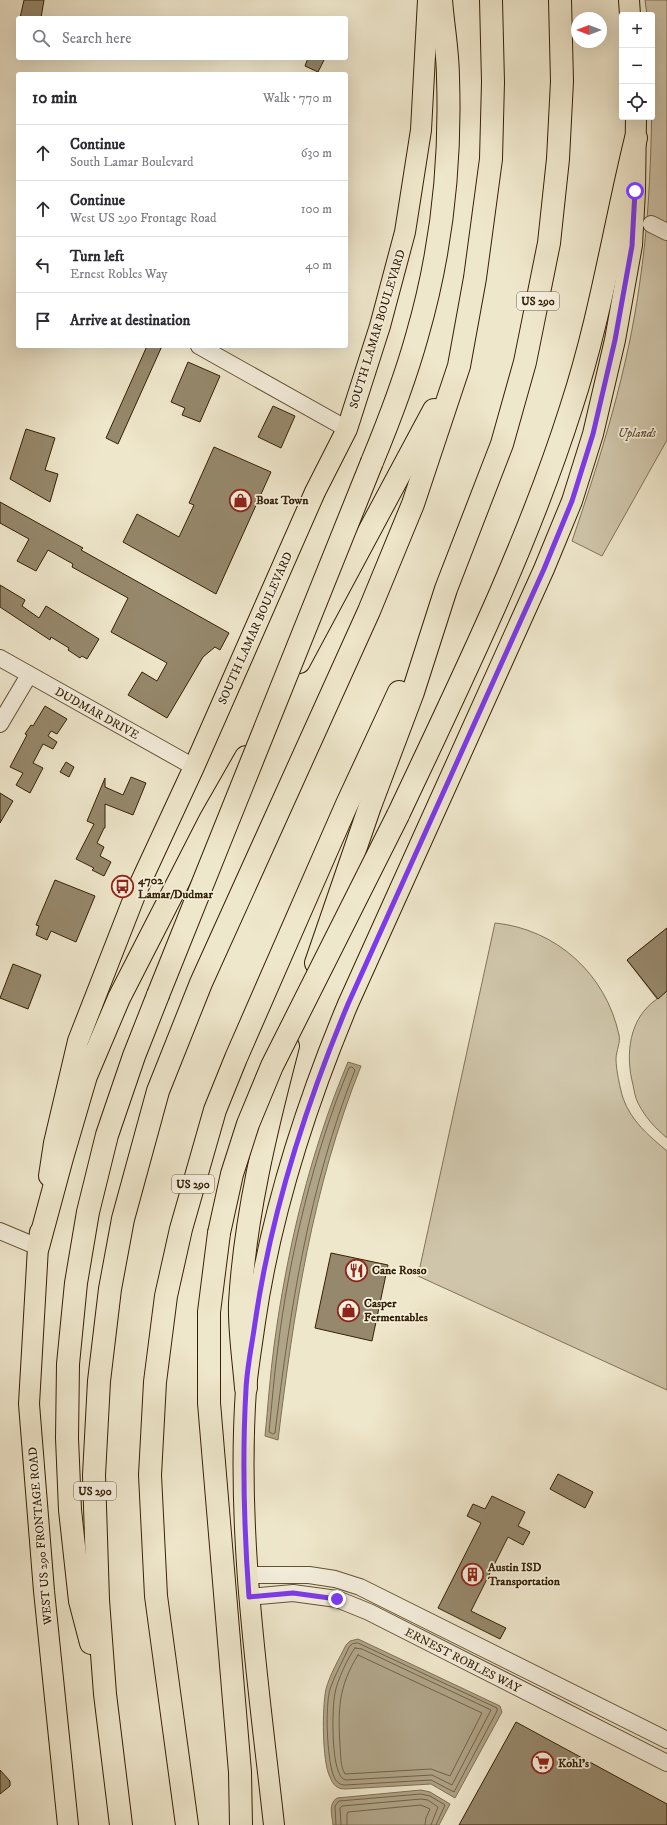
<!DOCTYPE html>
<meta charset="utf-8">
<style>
:root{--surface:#fff;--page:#f2f2f3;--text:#2b2b33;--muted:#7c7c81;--line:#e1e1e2}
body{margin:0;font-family:"IM FELL DW Pica",serif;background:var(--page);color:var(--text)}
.controls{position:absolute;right:12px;top:12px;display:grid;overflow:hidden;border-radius:4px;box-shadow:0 4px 16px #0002}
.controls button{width:36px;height:36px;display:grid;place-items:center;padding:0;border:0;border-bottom:1px solid var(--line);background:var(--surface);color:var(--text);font:20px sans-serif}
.compass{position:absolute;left:571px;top:12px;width:36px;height:36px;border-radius:50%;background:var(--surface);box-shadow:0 4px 16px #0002;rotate:270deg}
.stop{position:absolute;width:12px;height:12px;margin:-9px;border:3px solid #7c3aed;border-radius:50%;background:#fff}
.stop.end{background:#7c3aed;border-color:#fff;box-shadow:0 1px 4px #0008}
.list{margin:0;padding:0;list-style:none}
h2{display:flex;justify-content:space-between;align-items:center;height:52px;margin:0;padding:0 16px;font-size:17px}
h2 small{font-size:13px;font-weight:400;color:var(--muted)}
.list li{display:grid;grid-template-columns:26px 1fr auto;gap:12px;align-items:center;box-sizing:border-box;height:56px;padding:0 16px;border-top:1px solid var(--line)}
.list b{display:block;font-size:15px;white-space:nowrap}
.list p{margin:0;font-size:13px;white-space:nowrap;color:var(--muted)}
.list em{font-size:13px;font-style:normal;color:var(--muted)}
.icon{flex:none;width:22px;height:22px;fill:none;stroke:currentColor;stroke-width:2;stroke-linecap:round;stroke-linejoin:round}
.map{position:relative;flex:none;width:667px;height:1825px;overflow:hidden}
.search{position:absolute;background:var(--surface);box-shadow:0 4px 16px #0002;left:16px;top:16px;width:332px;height:44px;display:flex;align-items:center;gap:10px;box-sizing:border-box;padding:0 14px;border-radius:4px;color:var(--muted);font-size:15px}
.panel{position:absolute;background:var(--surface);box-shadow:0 4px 16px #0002;left:16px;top:72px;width:332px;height:276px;border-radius:4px}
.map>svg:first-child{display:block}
</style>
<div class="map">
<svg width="667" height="1825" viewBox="0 0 667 1825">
<rect width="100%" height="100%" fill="#efe7cc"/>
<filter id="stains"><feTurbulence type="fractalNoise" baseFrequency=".005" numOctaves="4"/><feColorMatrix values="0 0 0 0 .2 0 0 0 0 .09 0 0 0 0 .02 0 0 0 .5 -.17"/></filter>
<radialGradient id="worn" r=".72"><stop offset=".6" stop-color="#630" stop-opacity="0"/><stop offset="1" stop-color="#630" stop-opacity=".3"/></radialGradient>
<!-- green -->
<g fill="#cfc5aa" stroke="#827357">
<path d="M645 0H667V440L602 556 572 541C601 456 628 370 640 281 653 192 652 104 652 15H647Z"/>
<path d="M495 923C556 929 606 974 619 1035 621 1042 616 1051 616 1059 616 1069 620 1088 623 1098 631 1121 649 1136 667 1151V1390L418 1276Z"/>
<path d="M667 928V1138C655 1128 645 1117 638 1103 635 1097 634 1090 633 1085 625 1054 629 1018 657 999L627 960Z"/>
</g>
<!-- water -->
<g fill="#b0a488" stroke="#7f7053">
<path d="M348 1062 361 1066C312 1189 294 1311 278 1440L265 1436C268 1406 270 1376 274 1346 287 1249 310 1152 348 1062Z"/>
<path d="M358 1639 500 1706 502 1712 455 1798 431 1784 345 1789C337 1789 333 1785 330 1777 322 1762 322 1707 326 1689 330 1674 339 1659 346 1645L350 1641Z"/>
<path d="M421 1790 430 1792 450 1804 439 1825H333C332 1815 328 1804 337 1798Z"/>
</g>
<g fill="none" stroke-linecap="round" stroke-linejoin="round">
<!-- shore -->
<g stroke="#726246" stroke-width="1">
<path d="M352 1067 355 1070C309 1187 290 1309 275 1433L273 1434 269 1432C272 1404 274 1375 278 1347 289 1257 314 1152 349 1068Z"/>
<path d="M358 1643 497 1708V1711L454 1792 431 1780 345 1785C339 1785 335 1781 333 1774 327 1757 325 1707 330 1689 335 1674 343 1661 349 1647L352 1644Z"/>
<path d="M355 1648 362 1649 491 1710 452 1785 432 1775 346 1780C330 1779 332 1706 335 1693 337 1681 348 1657 355 1648Z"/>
<path d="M358 1655 482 1713 450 1776 431 1769 345 1774C340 1766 341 1755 340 1746 338 1710 338 1687 358 1655Z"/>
<path d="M336 1825 335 1806 339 1801 421 1794 430 1796 445 1805 436 1825"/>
<path d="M341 1825 340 1808 342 1806 421 1799 428 1800 438 1807 431 1825"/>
<path d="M347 1825V1814L348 1812 421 1805 430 1809 426 1818 425 1825"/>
</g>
</g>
<!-- building -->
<g fill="#96886c" stroke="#352104">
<path d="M24 0H44L41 18H20Z"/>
<path d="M308 58H325L318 72 305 66Z"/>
<path d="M147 346H162L118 444 106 438Z"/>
<path d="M188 362 220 376 200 422 182 415 185 408 171 402Z"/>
<path d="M273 406 295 416 281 448 258 437Z"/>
<path d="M26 429 55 438 45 470 58 474 50 502 10 479Z"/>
<path d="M214 447 271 472 216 594 123 542 137 514 179 537 194 505 189 503Z"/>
<path d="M0 502 83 548 81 550 229 633 220 650 215 647 203 657 167 718 128 695 142 672 157 681 167 663 111 632 128 598 72 567 73 564 48 550 36 571 17 561 29 539 0 523Z"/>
<path d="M0 585 25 600 22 606 39 618 46 606 99 639 87 659 82 656 80 658 68 650 69 648 51 637 50 640 0 607Z"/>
<path d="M45 706 67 719 57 734 51 731 48 736 57 742 53 749 43 744 33 763 43 768 30 793 16 785 23 773 10 767 27 735 25 734 31 725 33 726Z"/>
<path d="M66 762 74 767 69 777 60 772Z"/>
<path d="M131 777 146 783 133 815 105 804V828H104L97 843 104 847 100 856 111 862 104 876 92 870 94 868 76 859 94 824 87 821 105 778V787L123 795Z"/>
<path d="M0 793 13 801 0 823Z"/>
<path d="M55 880 95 896 76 942 51 931 47 940 36 935 39 926 36 925Z"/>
<path d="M667 928V991L658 999 627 960Z"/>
<path d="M13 964 41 975 28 1009 0 998Z"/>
<path d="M331 1253 388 1265 372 1341 315 1328Z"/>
<path d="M558 1474 593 1492 585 1508 550 1489Z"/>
<path d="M492 1496 525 1512 518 1526 530 1532 523 1545 508 1537 471 1611 506 1628 500 1639 438 1608 481 1523 467 1516 473 1504 485 1509Z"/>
<path d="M516 1722 667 1804V1825H459Z"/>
<path d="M0 1770 10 1781V1786L0 1794Z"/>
</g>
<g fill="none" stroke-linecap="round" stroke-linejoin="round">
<defs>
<g id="minor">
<path d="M651 224 667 232"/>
<path d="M199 346 347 429"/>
<path d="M0 658 194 767"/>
<path d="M0 724 29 675"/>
<path d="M0 1231 38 1247"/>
<path d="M247 1575H309L335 1579 360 1587 667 1740"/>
<path d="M249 1597 293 1593 337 1599 369 1612 667 1763"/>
</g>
<g id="major">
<path d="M629 0 630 15"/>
<path d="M49 1176 54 1143 78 1041 137 890 194 767 315 492 347 429 380 326 405 232 421 130 428 0"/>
<path d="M40 1232 38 1247 29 1404 44 1591 68 1825"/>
<path d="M274 1825C258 1680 236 1535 246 1389 248 1367 252 1344 255 1322 271 1212 305 1107 348 1004L544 569 572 501 593 434 615 340 632 245 635 191 636 117"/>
</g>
<g id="highway">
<path d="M372 462C389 421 405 379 417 336 441 253 451 165 448 78 448 52 443 26 441 0"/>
<path d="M299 662 434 410"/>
<path d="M398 815C460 683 527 547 571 408 600 320 614 228 636 138"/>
<path d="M316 963 370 806 413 692 446 589 502 444 525 362 549 243 558 159 562 81 560 0"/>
<path d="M219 1233 209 1312V1403L240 1772 241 1825"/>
<path d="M38 1247 62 1158 86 1076 119 998 210 820 246 757"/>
<path d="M246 1388C244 1362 239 1329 240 1303 245 1216 266 1130 288 1046"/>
<path d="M91 1643 80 1601 70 1510 67 1438 68 1364 76 1283 88 1212 107 1135 134 1056 158 995"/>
<path d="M121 1825 105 1694 98 1600 94 1475 99 1381 110 1289 123 1219 158 1091 201 983 369 611 413 504 459 366 475 278 491 159 493 82 491 0"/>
<path d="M187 1825 156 1596 150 1475 155 1382 166 1296 181 1229 215 1110 236 1058 347 804 399 692"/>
</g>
</defs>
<!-- minor casing -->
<use href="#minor" stroke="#645236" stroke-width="18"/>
<!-- major casing -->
<use href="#major" stroke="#352104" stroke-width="22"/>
<!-- highway casing -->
<use href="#highway" stroke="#352104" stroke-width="24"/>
<!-- minor -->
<use href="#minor" stroke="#f5efde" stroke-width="16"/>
<!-- major -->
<use href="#major" stroke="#efe7cc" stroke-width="20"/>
<!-- highway -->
<use href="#highway" stroke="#efe7cc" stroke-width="22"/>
<defs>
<g id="highway-bridge">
<path d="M158 995 372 462"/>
<path d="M219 1233 232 1174 248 1124 272 1066 398 815"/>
</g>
</defs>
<!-- highway-bridge casing -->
<use href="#highway-bridge" stroke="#352104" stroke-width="24" stroke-linecap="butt"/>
<!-- highway-bridge -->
<use href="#highway-bridge" stroke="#efe7cc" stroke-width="22"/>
</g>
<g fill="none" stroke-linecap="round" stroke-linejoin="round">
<!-- route -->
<path stroke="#7c3aed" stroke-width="5" d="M337 1599 293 1593 249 1597C244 1528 242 1458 246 1389 247 1367 252 1345 255 1323 271 1212 305 1107 348 1004L544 569 572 501 593 434 615 340 632 246 635 191"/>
</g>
<!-- icons -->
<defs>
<symbol id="shop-ring" viewBox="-11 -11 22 22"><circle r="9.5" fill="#f5efde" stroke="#8f2418" stroke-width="1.5"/><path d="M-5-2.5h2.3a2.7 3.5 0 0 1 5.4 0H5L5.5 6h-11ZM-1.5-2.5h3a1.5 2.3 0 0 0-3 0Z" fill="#8f2418"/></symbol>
<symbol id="bus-ring" viewBox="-11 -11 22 22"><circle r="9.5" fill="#f5efde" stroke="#8f2418" stroke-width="1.5"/><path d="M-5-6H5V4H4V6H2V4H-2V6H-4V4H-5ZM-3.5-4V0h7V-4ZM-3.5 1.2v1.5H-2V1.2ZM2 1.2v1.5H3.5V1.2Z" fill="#8f2418"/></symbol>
<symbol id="restaurant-ring" viewBox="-11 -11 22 22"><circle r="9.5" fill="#f5efde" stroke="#8f2418" stroke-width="1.5"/><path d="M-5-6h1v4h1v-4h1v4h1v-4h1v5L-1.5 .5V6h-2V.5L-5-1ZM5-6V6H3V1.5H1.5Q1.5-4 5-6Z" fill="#8f2418"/></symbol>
<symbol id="building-ring" viewBox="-11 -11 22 22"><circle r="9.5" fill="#f5efde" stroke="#8f2418" stroke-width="1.5"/><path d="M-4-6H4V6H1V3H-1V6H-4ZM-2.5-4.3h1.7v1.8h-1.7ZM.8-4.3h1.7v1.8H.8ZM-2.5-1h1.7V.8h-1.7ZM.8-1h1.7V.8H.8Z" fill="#8f2418"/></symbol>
<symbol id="supermarket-ring" viewBox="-11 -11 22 22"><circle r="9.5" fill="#f5efde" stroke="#8f2418" stroke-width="1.5"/><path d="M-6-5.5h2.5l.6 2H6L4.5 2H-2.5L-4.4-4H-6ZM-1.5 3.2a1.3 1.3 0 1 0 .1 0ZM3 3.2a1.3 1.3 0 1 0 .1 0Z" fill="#8f2418"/></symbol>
</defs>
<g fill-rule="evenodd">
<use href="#shop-ring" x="228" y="488" width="25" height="25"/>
<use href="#bus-ring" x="110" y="874" width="25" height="25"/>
<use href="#restaurant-ring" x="344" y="1258" width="25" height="25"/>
<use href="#shop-ring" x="336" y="1298" width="25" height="25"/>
<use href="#building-ring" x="460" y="1562" width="25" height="25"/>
<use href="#supermarket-ring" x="530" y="1750" width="25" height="25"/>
</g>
<g text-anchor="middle" stroke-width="3.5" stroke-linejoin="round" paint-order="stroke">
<!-- shield labels -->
<g fill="#f5efde" stroke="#6f5f45" stroke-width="1">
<rect x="517" y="292" width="42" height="18" rx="3"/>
<rect x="172" y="1175" width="42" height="18" rx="3"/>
<rect x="74" y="1482" width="42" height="18" rx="3"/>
</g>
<g font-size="11" font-weight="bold" fill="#352104">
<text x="538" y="305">US 290</text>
<text x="193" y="1188">US 290</text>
<text x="95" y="1495">US 290</text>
</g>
<!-- street labels -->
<g font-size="12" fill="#352104" stroke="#f5efde">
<text transform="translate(377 329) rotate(-73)" y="4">SOUTH LAMAR BOULEVARD</text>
<text transform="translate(255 628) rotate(-66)" y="4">SOUTH LAMAR BOULEVARD</text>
<text transform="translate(97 713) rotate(29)" y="4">DUDMAR DRIVE</text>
<text transform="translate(40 1536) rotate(-95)" y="4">WEST US 290 FRONTAGE ROAD</text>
<text transform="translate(463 1660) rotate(27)" y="4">ERNEST ROBLES WAY</text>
</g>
<!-- park labels -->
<g font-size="12" font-style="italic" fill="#635236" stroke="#f5efde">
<text x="637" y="437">Uplands</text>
</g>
<!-- poi labels -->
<g font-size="12" font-weight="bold" fill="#352104" stroke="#f5efde" text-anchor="start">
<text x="256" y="504">Boat Town</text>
<text x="138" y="884">4702<tspan x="138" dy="14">Lamar/Dudmar</tspan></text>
<text x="372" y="1274">Cane Rosso</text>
<text x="364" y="1307">Casper<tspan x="364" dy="14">Fermentables</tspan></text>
<text x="488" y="1571">Austin ISD<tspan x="488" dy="14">Transportation</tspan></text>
<text x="558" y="1767">Kohl's</text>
</g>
</g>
<rect width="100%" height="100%" filter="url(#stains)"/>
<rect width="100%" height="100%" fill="url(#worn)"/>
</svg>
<div class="controls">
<button>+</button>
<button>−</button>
<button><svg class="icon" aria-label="locate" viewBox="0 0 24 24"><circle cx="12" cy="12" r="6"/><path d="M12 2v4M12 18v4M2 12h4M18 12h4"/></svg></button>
</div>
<svg class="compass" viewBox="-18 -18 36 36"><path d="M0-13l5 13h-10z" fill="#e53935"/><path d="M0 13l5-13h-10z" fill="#7c7c81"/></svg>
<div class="stop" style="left:635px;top:191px"></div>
<div class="stop end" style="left:337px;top:1599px"></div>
<div class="search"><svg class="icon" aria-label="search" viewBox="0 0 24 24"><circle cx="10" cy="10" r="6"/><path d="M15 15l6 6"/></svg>Search here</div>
<section class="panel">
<h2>10 min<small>Walk · 770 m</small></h2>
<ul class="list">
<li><svg class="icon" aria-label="ahead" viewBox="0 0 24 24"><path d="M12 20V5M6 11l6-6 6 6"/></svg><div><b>Continue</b><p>South Lamar Boulevard</p></div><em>630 m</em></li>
<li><svg class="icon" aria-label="ahead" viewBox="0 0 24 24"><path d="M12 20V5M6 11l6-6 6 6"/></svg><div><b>Continue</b><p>West US 290 Frontage Road</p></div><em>100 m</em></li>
<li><svg class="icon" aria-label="left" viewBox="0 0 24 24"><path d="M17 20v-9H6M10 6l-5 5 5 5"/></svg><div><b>Turn left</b><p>Ernest Robles Way</p></div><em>40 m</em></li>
<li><svg class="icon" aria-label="arrive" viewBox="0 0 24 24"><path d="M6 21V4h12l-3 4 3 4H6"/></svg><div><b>Arrive at destination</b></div></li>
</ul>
</section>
</div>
